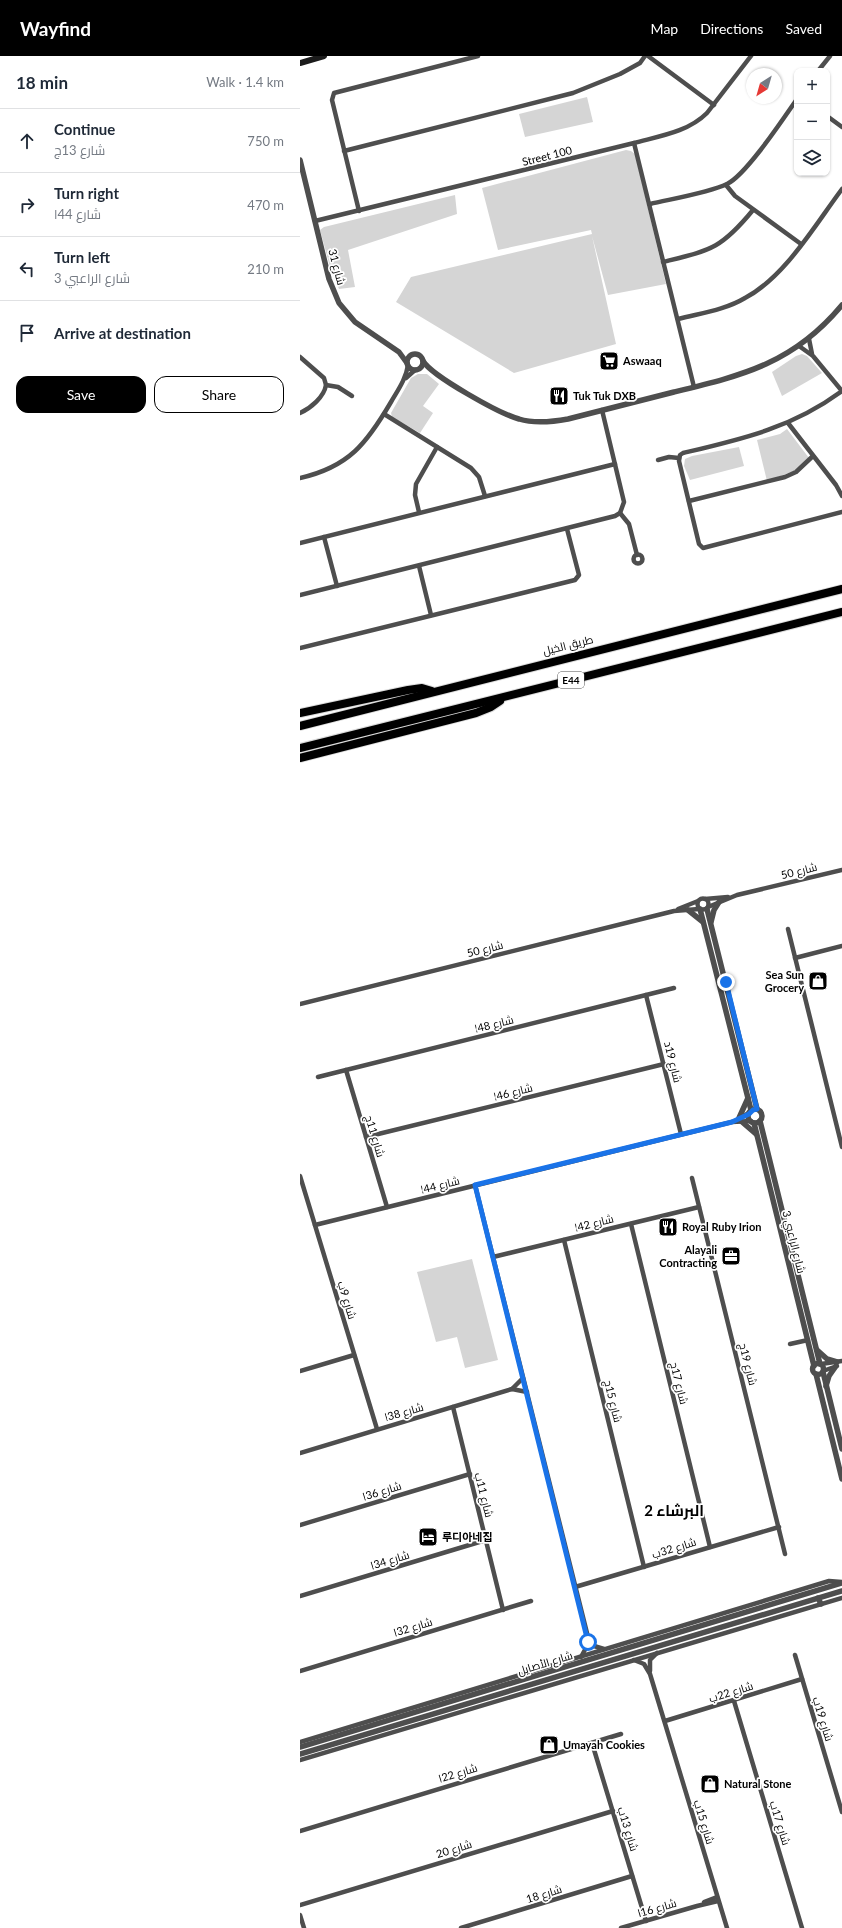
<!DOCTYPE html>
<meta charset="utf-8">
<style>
:root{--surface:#fff;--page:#f2f2f3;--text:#1f2937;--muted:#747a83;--line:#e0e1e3;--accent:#000}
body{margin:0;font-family:Lato,Cairo,"Noto Sans KR",sans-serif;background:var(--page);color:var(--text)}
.controls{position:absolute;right:12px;top:12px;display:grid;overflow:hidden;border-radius:8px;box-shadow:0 1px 3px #0004}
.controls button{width:36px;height:36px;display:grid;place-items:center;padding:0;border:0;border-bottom:1px solid var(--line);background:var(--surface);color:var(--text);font:20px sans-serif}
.compass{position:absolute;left:446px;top:12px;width:36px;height:36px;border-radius:50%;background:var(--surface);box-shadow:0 1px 3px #0004;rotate:217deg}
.stop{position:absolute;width:12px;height:12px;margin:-9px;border:3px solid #1a73e8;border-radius:50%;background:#fff}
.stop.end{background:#1a73e8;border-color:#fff;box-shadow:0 1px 4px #0008}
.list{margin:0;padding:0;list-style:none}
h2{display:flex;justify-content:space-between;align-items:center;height:52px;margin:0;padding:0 16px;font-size:17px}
h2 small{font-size:13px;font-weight:400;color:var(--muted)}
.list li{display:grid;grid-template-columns:26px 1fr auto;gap:12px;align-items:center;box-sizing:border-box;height:64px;padding:0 16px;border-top:1px solid var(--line)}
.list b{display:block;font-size:15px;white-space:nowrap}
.list p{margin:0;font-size:13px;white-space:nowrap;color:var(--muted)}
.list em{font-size:13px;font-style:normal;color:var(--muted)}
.actions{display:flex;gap:8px;padding:12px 16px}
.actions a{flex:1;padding:9px 0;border:1px solid var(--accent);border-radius:12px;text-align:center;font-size:14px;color:var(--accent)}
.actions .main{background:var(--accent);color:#fff}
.icon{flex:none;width:22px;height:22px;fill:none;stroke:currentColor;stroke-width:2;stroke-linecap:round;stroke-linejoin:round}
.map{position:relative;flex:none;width:542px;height:1872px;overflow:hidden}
header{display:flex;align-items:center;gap:24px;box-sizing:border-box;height:56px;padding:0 20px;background:var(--accent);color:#fff}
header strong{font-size:19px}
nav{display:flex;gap:22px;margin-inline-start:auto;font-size:14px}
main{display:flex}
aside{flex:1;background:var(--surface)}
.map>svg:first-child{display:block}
</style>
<header>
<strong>Wayfind</strong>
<nav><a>Map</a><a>Directions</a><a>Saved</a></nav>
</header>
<main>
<aside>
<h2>18 min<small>Walk · 1.4 km</small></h2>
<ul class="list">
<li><svg class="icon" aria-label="ahead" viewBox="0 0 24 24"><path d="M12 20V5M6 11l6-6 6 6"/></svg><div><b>Continue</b><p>شارع 13ج</p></div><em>750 m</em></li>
<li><svg class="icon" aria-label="right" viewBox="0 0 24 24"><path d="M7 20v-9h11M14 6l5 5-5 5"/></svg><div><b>Turn right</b><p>شارع 44ا</p></div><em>470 m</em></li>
<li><svg class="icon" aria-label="left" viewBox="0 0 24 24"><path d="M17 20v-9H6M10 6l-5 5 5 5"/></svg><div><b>Turn left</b><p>شارع الراعبي 3</p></div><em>210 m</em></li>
<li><svg class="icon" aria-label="arrive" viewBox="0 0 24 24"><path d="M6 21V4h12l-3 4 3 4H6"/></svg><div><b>Arrive at destination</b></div></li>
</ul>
<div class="actions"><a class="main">Save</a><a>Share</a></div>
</aside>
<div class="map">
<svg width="542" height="1872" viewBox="0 0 542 1872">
<rect width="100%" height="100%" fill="#fff"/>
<!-- green -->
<g fill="#d5d5d5">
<path d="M287 41 293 66 225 81 219 58Z"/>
<path d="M326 94 331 95 335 98 366 228 308 239 292 180 316 288 214 317 96 246 111 221 292 178 291 174 198 194 182 132Z"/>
<path d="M155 139 157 158 48 194 55 231 39 233 30 211 20 174 24 171Z"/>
<path d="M502 298 507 300 522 317 482 340 472 316 496 300Z"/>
<path d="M118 318H127L139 328 123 350 133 357 120 377 92 361 91 357 111 322Z"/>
<path d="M487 373 509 402 494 415 467 425 457 384 480 378Z"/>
<path d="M439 391 444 410 390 424 384 410 385 403 392 400Z"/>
<path d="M172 1203 198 1304 165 1312 157 1281 136 1286 117 1216Z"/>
</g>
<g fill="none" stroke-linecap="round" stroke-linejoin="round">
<defs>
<g id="motorway">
<path d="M0 657 108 634 122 632 132 635"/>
<path d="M0 670 542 533"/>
<path d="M0 692 542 556"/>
<path d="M0 702 176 657 191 651 200 645"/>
</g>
</defs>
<!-- motorway casing -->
<use href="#motorway" stroke="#dbdbdb" stroke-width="10"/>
<!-- minor -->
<g stroke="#4e4e4e" stroke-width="4.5">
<path d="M348 0 414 49"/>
<path d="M518 15 530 0"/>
<path d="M527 60 542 71"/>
<path d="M334 87 394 331"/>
<path d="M44 95 273 37 320 18 340 7 345 0"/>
<path d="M426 129 435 140 501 188"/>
<path d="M350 148C371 143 408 137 427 128 446 119 483 63 497 43"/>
<path d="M59 155 32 44 34 37 178 0"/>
<path d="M15 165 334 87C360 80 388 76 407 57L451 0"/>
<path d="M363 206C411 194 421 193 453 154"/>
<path d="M378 263C401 257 425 254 445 242 485 221 515 169 542 133"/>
<path d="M509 283 512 298"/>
<path d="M499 290 513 300 542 335"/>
<path d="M0 301 24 322 26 329C24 341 11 352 0 357"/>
<path d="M106 322 115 314"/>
<path d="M26 329 38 331 52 340"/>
<path d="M542 335C492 372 442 383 383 397L380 399 379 405 399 488 403 492 542 456"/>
<path d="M84 358 171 412 179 421 185 440"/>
<path d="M488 367 536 429 542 440"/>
<path d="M358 404 369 401 379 402"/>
<path d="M0 422C49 411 67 387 91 346 98 334 106 323 108 309"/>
<path d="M389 445 485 421 496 416 513 400"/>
<path d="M119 456 115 439 116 428 137 391"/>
<path d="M320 457 329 468 337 499"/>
<path d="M24 481 37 530"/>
<path d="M0 487 315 408"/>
<circle cx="338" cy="503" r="4.5"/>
<path d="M119 510 131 559"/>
<path d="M0 539 315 460 320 457 324 446 302 354"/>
<path d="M0 592 275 524 279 519 267 473"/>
<circle cx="403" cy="848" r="5.5"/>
<path d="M405 843 428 841"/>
<path d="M408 851 437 839 542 814"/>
<path d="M378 853 398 845"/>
<path d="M488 873 542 1091"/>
<path d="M495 902 542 890"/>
<path d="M346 939 381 1078"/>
<path d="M0 948 374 855 399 853"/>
<path d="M46 1014 87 1151"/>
<path d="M18 1021 374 932"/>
<path d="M439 1062 449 1057"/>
<path d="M66 1081 364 1008"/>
<path d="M0 1120 77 1373"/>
<path d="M392 1122 485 1498"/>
<path d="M175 1129 288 1581 287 1590 281 1601"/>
<path d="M331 1168 410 1491"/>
<path d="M15 1169 432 1066 451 1065"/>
<path d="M264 1184 344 1511"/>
<path d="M193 1201 399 1151"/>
<path d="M490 1288 508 1284"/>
<path d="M521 1308 542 1305"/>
<path d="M0 1315 54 1299"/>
<path d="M523 1315 537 1310"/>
<path d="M212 1333 223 1322"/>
<path d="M153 1351 203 1554"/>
<path d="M0 1397 212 1333 227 1336"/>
<path d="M0 1469 170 1418"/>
<path d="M275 1531 479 1471"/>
<path d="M0 1540 186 1484"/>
<path d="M288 1583 294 1590 304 1593"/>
<path d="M495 1599 542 1756"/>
<path d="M334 1604 344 1608 350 1618 427 1872"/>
<path d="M0 1615 231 1545"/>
<path d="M350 1615V1604L357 1597"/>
<path d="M434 1645 502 1872"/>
<path d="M365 1665 502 1623"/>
<path d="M0 1686 529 1525 542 1526"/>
<path d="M292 1687 346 1865"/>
<path d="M0 1704 542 1542"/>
<path d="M0 1775 321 1678"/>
<path d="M404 1846 417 1841"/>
<path d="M0 1849 313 1755"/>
<path d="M0 1859 4 1872"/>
<path d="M161 1872 332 1820"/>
<path d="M321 1872 397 1850 418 1845"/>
</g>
<!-- tertiary -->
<g stroke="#4e4e4e" stroke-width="5.5">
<path d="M0 104 29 223 39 247 55 266 99 296 107 307"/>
<circle cx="115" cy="306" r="8"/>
<path d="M123 305C132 320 200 358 219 363 235 368 252 366 268 363 303 354 338 345 374 336 444 319 494 307 542 249"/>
<path d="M400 853 451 1054"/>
<path d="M407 853 457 1053"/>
<path d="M388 854 403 866"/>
<path d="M411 866 414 854 419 846"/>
<circle cx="455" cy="1060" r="7"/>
<path d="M439 1062 448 1042"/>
<path d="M441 1065 456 1078"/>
<path d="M460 1065 520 1308"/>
<path d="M454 1067 514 1310"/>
<path d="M517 1294 527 1303 537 1306"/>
<circle cx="518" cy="1313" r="5.5"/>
<path d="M523 1316 542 1393"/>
<path d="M516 1318 542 1423"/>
<path d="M526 1330 529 1320 536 1310"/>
<path d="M518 1542 521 1548"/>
<path d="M0 1691 542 1527"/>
<path d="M0 1698 542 1535"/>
</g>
<!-- secondary -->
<path stroke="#1b1b1b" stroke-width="6" d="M0 7 24 0"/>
<!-- motorway -->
<use href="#motorway" stroke="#000" stroke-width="8"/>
</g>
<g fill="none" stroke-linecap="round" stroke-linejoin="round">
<!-- route -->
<path stroke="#1a73e8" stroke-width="5" d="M288 1586 175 1129 432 1066 449 1058 453 1054 457 1053 426 926"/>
</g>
<!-- icons -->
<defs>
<symbol id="supermarket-square" viewBox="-11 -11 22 22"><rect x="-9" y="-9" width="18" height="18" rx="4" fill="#000" stroke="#fff"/><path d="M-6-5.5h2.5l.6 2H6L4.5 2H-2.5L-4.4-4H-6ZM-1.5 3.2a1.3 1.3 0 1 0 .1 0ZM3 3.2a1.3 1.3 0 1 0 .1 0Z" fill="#fff"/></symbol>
<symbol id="restaurant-square" viewBox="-11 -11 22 22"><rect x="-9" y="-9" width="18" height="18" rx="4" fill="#000" stroke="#fff"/><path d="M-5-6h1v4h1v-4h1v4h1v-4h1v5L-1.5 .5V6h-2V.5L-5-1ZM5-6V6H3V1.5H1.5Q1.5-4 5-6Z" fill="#fff"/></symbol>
<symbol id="shop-square" viewBox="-11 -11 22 22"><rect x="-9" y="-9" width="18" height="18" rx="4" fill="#000" stroke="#fff"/><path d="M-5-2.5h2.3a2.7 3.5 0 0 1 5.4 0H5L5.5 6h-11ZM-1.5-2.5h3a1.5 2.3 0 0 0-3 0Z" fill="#fff"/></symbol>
<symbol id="office-square" viewBox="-11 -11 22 22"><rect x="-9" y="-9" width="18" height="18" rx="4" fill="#000" stroke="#fff"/><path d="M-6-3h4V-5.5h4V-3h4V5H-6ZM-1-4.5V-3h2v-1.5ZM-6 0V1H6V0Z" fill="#fff"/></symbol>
<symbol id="hotel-square" viewBox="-11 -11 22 22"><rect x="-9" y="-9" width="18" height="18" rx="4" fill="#000" stroke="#fff"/><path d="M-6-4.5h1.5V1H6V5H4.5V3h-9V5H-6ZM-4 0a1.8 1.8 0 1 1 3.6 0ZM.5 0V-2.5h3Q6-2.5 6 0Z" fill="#fff"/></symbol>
</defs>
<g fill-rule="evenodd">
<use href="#supermarket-square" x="298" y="294" width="22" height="22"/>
<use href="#restaurant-square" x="248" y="329" width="22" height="22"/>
<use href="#shop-square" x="507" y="914" width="22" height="22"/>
<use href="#restaurant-square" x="357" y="1160" width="22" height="22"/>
<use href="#office-square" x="420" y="1189" width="22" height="22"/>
<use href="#hotel-square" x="117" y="1470" width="22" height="22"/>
<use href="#shop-square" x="238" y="1678" width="22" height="22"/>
<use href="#shop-square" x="399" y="1717" width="22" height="22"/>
</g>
<g text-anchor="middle" stroke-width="3.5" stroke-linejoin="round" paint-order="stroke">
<!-- shield labels -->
<rect fill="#fff" stroke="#4c4c4c" stroke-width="1" x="258" y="616" width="26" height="16" rx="3"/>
<g font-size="10" font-weight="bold" fill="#000">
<text x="271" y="628">E44</text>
</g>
<!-- street labels -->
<g font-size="11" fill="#000" stroke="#fff">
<text transform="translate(247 100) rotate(-14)" y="4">Street 100</text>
<text transform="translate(37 211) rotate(75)" y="4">شارع 31</text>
<text transform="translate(268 589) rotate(-14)" y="4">طريق الخيل</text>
<text transform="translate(499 815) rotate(-14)" y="4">شارع 50</text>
<text transform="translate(185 893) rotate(-14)" y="4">شارع 50</text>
<text transform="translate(194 968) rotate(-14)" y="4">شارع 48ا</text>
<text transform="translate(373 1006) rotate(76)" y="4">شارع 19د</text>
<text transform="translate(213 1036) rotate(-14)" y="4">شارع 46ا</text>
<text transform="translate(75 1080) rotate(73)" y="4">شارع 11ج</text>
<text transform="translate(140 1129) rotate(-14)" y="4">شارع 44ا</text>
<text transform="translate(294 1167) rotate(-14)" y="4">شارع 42ا</text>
<text transform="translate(494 1186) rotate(76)" y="4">شارع الراعبي 3</text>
<text transform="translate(47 1244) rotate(73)" y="4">شارع 9ب</text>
<text transform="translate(448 1308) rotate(76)" y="4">شارع 19ج</text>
<text transform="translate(379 1327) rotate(76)" y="4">شارع 17ج</text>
<text transform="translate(313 1345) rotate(76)" y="4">شارع 15ج</text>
<text transform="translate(104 1356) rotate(-16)" y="4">شارع 38ا</text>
<text transform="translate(82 1435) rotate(-17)" y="4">شارع 36ا</text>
<text transform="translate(184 1439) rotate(76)" y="4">شارع 11ب</text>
<text transform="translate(374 1492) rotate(-17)" y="4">شارع 32ب</text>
<text transform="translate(90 1504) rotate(-17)" y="4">شارع 34ا</text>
<text transform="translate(113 1571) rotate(-17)" y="4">شارع 32ا</text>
<text transform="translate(245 1607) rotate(-17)" y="4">شارع الأصايل</text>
<text transform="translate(431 1636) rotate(-17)" y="4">شارع 22ب</text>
<text transform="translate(523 1663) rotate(73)" y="4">شارع 19ب</text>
<text transform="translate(158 1717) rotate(-17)" y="4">شارع 22ا</text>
<text transform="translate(404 1766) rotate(73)" y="4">شارع 15ب</text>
<text transform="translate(480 1767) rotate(73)" y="4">شارع 17ب</text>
<text transform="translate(328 1773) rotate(73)" y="4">شارع 13ب</text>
<text transform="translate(154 1793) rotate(-17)" y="4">شارع 20</text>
<text transform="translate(244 1838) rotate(-17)" y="4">شارع 18</text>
<text transform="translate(357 1852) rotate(-16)" y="4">شارع 16ا</text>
</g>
<!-- poi labels -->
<g font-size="11" font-weight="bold" fill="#000" stroke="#fff" text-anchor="start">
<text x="323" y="309">Aswaaq</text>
<text x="273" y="344">Tuk Tuk DXB</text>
<text x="504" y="923" text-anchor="end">Sea Sun<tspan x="504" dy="13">Grocery</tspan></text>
<text x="382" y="1175">Royal Ruby Irion</text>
<text x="417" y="1198" text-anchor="end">Alayali<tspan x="417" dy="13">Contracting</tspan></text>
<text x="142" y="1485">루디아네집</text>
<text x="263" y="1693">Umayah Cookies</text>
<text x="424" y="1732">Natural Stone</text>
</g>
<!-- district labels -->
<g font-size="15" font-weight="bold" fill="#000" stroke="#fff">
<text x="374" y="1460">البرشاء 2</text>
</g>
</g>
</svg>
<div class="controls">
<button>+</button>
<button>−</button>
<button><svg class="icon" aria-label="layers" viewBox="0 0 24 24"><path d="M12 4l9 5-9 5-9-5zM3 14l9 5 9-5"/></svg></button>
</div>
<svg class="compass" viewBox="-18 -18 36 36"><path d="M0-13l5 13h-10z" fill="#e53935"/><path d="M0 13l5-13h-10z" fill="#747a83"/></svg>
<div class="stop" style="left:288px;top:1586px"></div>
<div class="stop end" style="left:426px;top:926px"></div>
</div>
</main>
